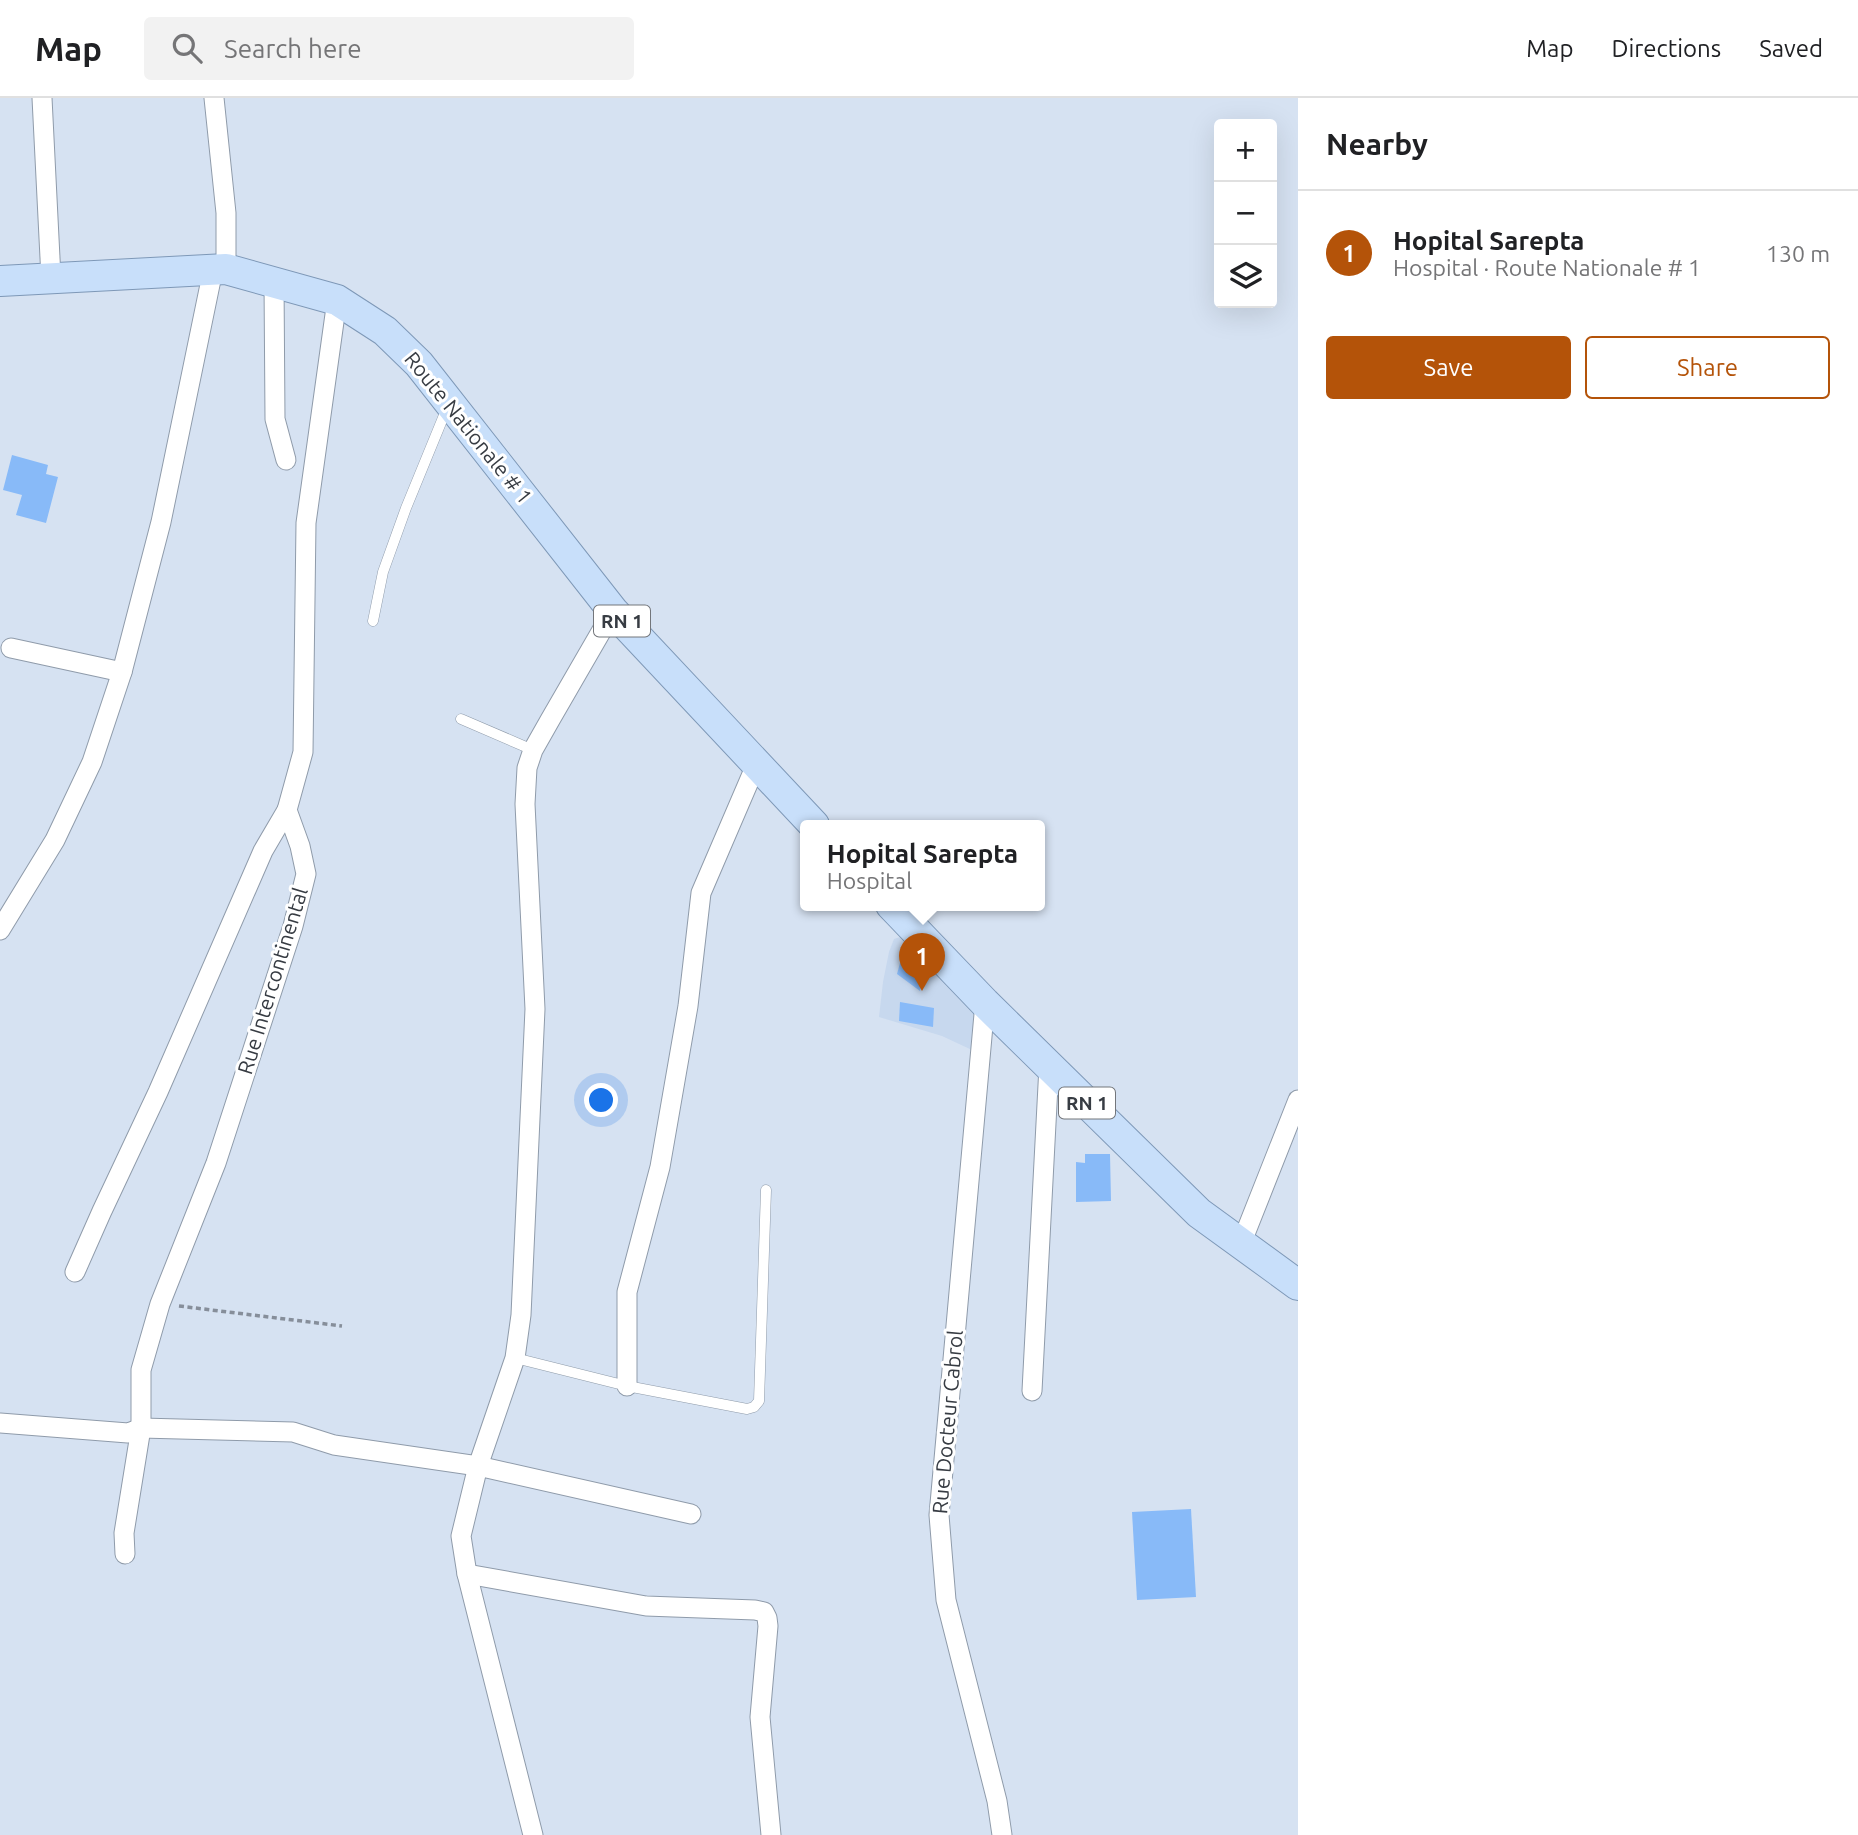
<!DOCTYPE html>
<meta charset="utf-8">
<style>
:root{--surface:#fff;--page:#f2f2f2;--text:#202124;--muted:#757577;--line:#e0e0e0;--accent:#b45309}
body{margin:0;font-family:Ubuntu,sans-serif;background:var(--page);color:var(--text)}
.controls{position:absolute;right:21px;top:21px;display:grid;overflow:hidden;border-radius:7px;box-shadow:0 7px 28px #0002}
.controls button{width:63px;height:63px;display:grid;place-items:center;padding:0;border:0;border-bottom:2px solid var(--line);background:var(--surface);color:var(--text);font:35px sans-serif}
.you{position:absolute;left:602px;top:1003px;width:24px;height:24px;margin:-18px;border:5px solid #fff;border-radius:50%;background:#1a73e8;box-shadow:0 0 0 10px #1a73e833}
.badge{display:grid;place-items:center;width:46px;height:46px;border-radius:50%;background:var(--accent);color:#fff;font-size:23px;font-weight:700}
.pin{position:absolute;translate:-50% -58px;filter:drop-shadow(0 2px 4px #0008)}
.pin::after{content:'';position:absolute;top:37px;width:24px;height:21px;background:inherit;clip-path:polygon(0 0,100% 0,50% 100%)}
.popup{position:absolute;left:800px;top:722px;width:245px;height:91px;box-sizing:border-box;display:grid;place-content:center;border-radius:7px;background:var(--surface);filter:drop-shadow(0 2px 5px #0005);font-size:23px;white-space:nowrap;color:var(--muted)}
.popup b{font-size:26px;color:var(--text)}
.popup::after{content:'';position:absolute;left:50%;top:100%;margin-left:-14px;border:14px solid transparent;border-top-color:var(--surface)}
.list{margin:0;padding:0;list-style:none}
h2{display:flex;justify-content:space-between;align-items:center;height:91px;margin:0;padding:0 28px;font-size:30px}
h2 small{font-size:23px;font-weight:400;color:var(--muted)}
.list li{display:grid;grid-template-columns:46px 1fr auto;gap:21px;align-items:center;box-sizing:border-box;height:126px;padding:0 28px;border-top:2px solid var(--line)}
.list b{display:block;font-size:26px;white-space:nowrap}
.list p{margin:0;font-size:23px;white-space:nowrap;color:var(--muted)}
.list em{font-size:23px;font-style:normal;color:var(--muted)}
.actions{display:flex;gap:14px;padding:21px 28px}
.actions a{flex:1;padding:16px 0;border:2px solid var(--accent);border-radius:7px;text-align:center;font-size:24px;color:var(--accent)}
.actions .main{background:var(--accent);color:#fff}
.icon{flex:none;width:38px;height:38px;fill:none;stroke:currentColor;stroke-width:2;stroke-linecap:round;stroke-linejoin:round}
.map{position:relative;flex:none;width:1298px;height:1737px;overflow:hidden}
header{display:flex;align-items:center;gap:42px;box-sizing:border-box;height:98px;padding:0 35px;background:var(--surface);border-bottom:2px solid var(--line)}
header strong{font-size:33px}
nav{display:flex;gap:38px;margin-inline-start:auto;font-size:24px}
.search{width:490px;height:63px;background:var(--page);display:flex;align-items:center;gap:18px;box-sizing:border-box;padding:0 24px;border-radius:7px;color:var(--muted);font-size:26px}
main{display:flex}
aside{flex:1;background:var(--surface)}
.map>svg:first-child{display:block}
</style>
<header>
<strong>Map</strong>
<div class="search"><svg class="icon" aria-label="search" viewBox="0 0 24 24"><circle cx="10" cy="10" r="6"/><path d="M15 15l6 6"/></svg>Search here</div>
<nav><a>Map</a><a>Directions</a><a>Saved</a></nav>
</header>
<main>
<div class="map">
<svg width="1298" height="1737" viewBox="0 0 1298 1737">
<rect width="100%" height="100%" fill="#d6e2f2"/>
<!-- built -->
<path fill="#c7d8ee" d="M900 839 910 844 971 901 974 921 972 952 942 938 879 919 883 884 889 854 894 841Z"/>
<!-- building -->
<g fill="#88baf8">
<path d="M12 357 48 367 46 376 58 379 46 425 16 417 22 397 3 392Z"/>
<path d="M905 847 927 869 920 893 897 876Z"/>
<path d="M900 904 934 910 933 929 899 923Z"/>
<path d="M1085 1056H1110L1111 1103 1076 1104V1064L1085 1065Z"/>
<path d="M1191 1411 1196 1499 1137 1502 1132 1414Z"/>
</g>
<g fill="none" stroke-linecap="round" stroke-linejoin="round">
<defs>
<g id="service">
<path d="M373 523 383 474 406 410 447 310"/>
<path d="M461 621 533 652"/>
<path d="M515 1260 627 1288 747 1311 754 1309 759 1303 766 1092"/>
</g>
<g id="minor">
<path d="M42 0 51 180"/>
<path d="M214 0 226 115V171"/>
<path d="M274 183 275 321 286 362"/>
<path d="M11 550 122 574"/>
<path d="M0 832 55 742 92 664 122 574 161 424 213 172"/>
<path d="M985 905 939 1417 946 1502 997 1703 1002 1737"/>
<path d="M1241 1146 1298 1002"/>
<path d="M75 1174 102 1113 158 994 263 753 287 712"/>
<path d="M627 1288V1194L660 1069 688 908 701 795 756 667"/>
<path d="M1032 1293 1049 968"/>
<path d="M0 1325 128 1335 141 1330 293 1334 334 1347 478 1368 691 1416"/>
<path d="M125 1456 124 1435 141 1330V1272L160 1206 216 1065 293 828 306 776 300 748 287 712 303 654 306 425 337 202"/>
<path d="M467 1476 646 1508 755 1512 764 1514 767 1520 768 1528 760 1619 771 1737"/>
<path d="M533 1737 467 1476 461 1438 478 1368 515 1260 521 1217 535 911 525 706 527 670 533 652 550 622 613 513"/>
</g>
<g id="primary">
<path d="M0 183 226 171 337 202 385 233 419 266 613 513 814 727"/>
<path d="M891 807 985 905 1199 1115 1298 1187"/>
</g>
</defs>
<!-- service casing -->
<use href="#service" stroke="#8f9baa" stroke-width="11"/>
<!-- minor casing -->
<use href="#minor" stroke="#8f9baa" stroke-width="21"/>
<!-- primary casing -->
<use href="#primary" stroke="#7e98b7" stroke-width="32"/>
<!-- path -->
<path stroke="#868e9a" stroke-width="3.5" stroke-dasharray="5 3.5" stroke-linecap="butt" d="M179 1208 342 1228"/>
<!-- service -->
<use href="#service" stroke="#fff" stroke-width="10"/>
<!-- minor -->
<use href="#minor" stroke="#fff" stroke-width="19"/>
<!-- primary -->
<use href="#primary" stroke="#c8dffa" stroke-width="30"/>
</g>
<g text-anchor="middle" stroke-width="6" stroke-linejoin="round" paint-order="stroke">
<!-- shield labels -->
<g fill="#fff" stroke="#73767b" stroke-width="2">
<rect x="594" y="507.5" width="56" height="31" rx="5"/>
<rect x="1059" y="989.5" width="56" height="31" rx="5"/>
</g>
<g font-size="19" font-weight="bold" fill="#373c43">
<text x="622" y="530">RN 1</text>
<text x="1087" y="1012">RN 1</text>
</g>
<!-- street labels -->
<g font-size="21" fill="#373c43" stroke="#fff">
<text transform="translate(468 330) rotate(51)" y="7">Route Nationale # 1</text>
<text transform="translate(273 883) rotate(-73)" y="7">Rue Intercontinental</text>
<text transform="translate(948 1324) rotate(-85)" y="7">Rue Docteur Cabrol</text>
</g>
</g>
</svg>
<div class="controls">
<button>+</button>
<button>−</button>
<button><svg class="icon" aria-label="layers" viewBox="0 0 24 24"><path d="M12 4l9 5-9 5-9-5zM3 14l9 5 9-5"/></svg></button>
</div>
<div class="you"></div>
<div class="pin badge" style="left:922px;top:893px">1</div>
<div class="popup"><b>Hopital Sarepta</b>Hospital</div>
</div>
<aside>
<h2>Nearby<small></small></h2>
<ul class="list">
<li><span class="badge">1</span><div><b>Hopital Sarepta</b><p>Hospital · Route Nationale # 1</p></div><em>130 m</em></li>
</ul>
<div class="actions"><a class="main">Save</a><a>Share</a></div>
</aside>
</main>
